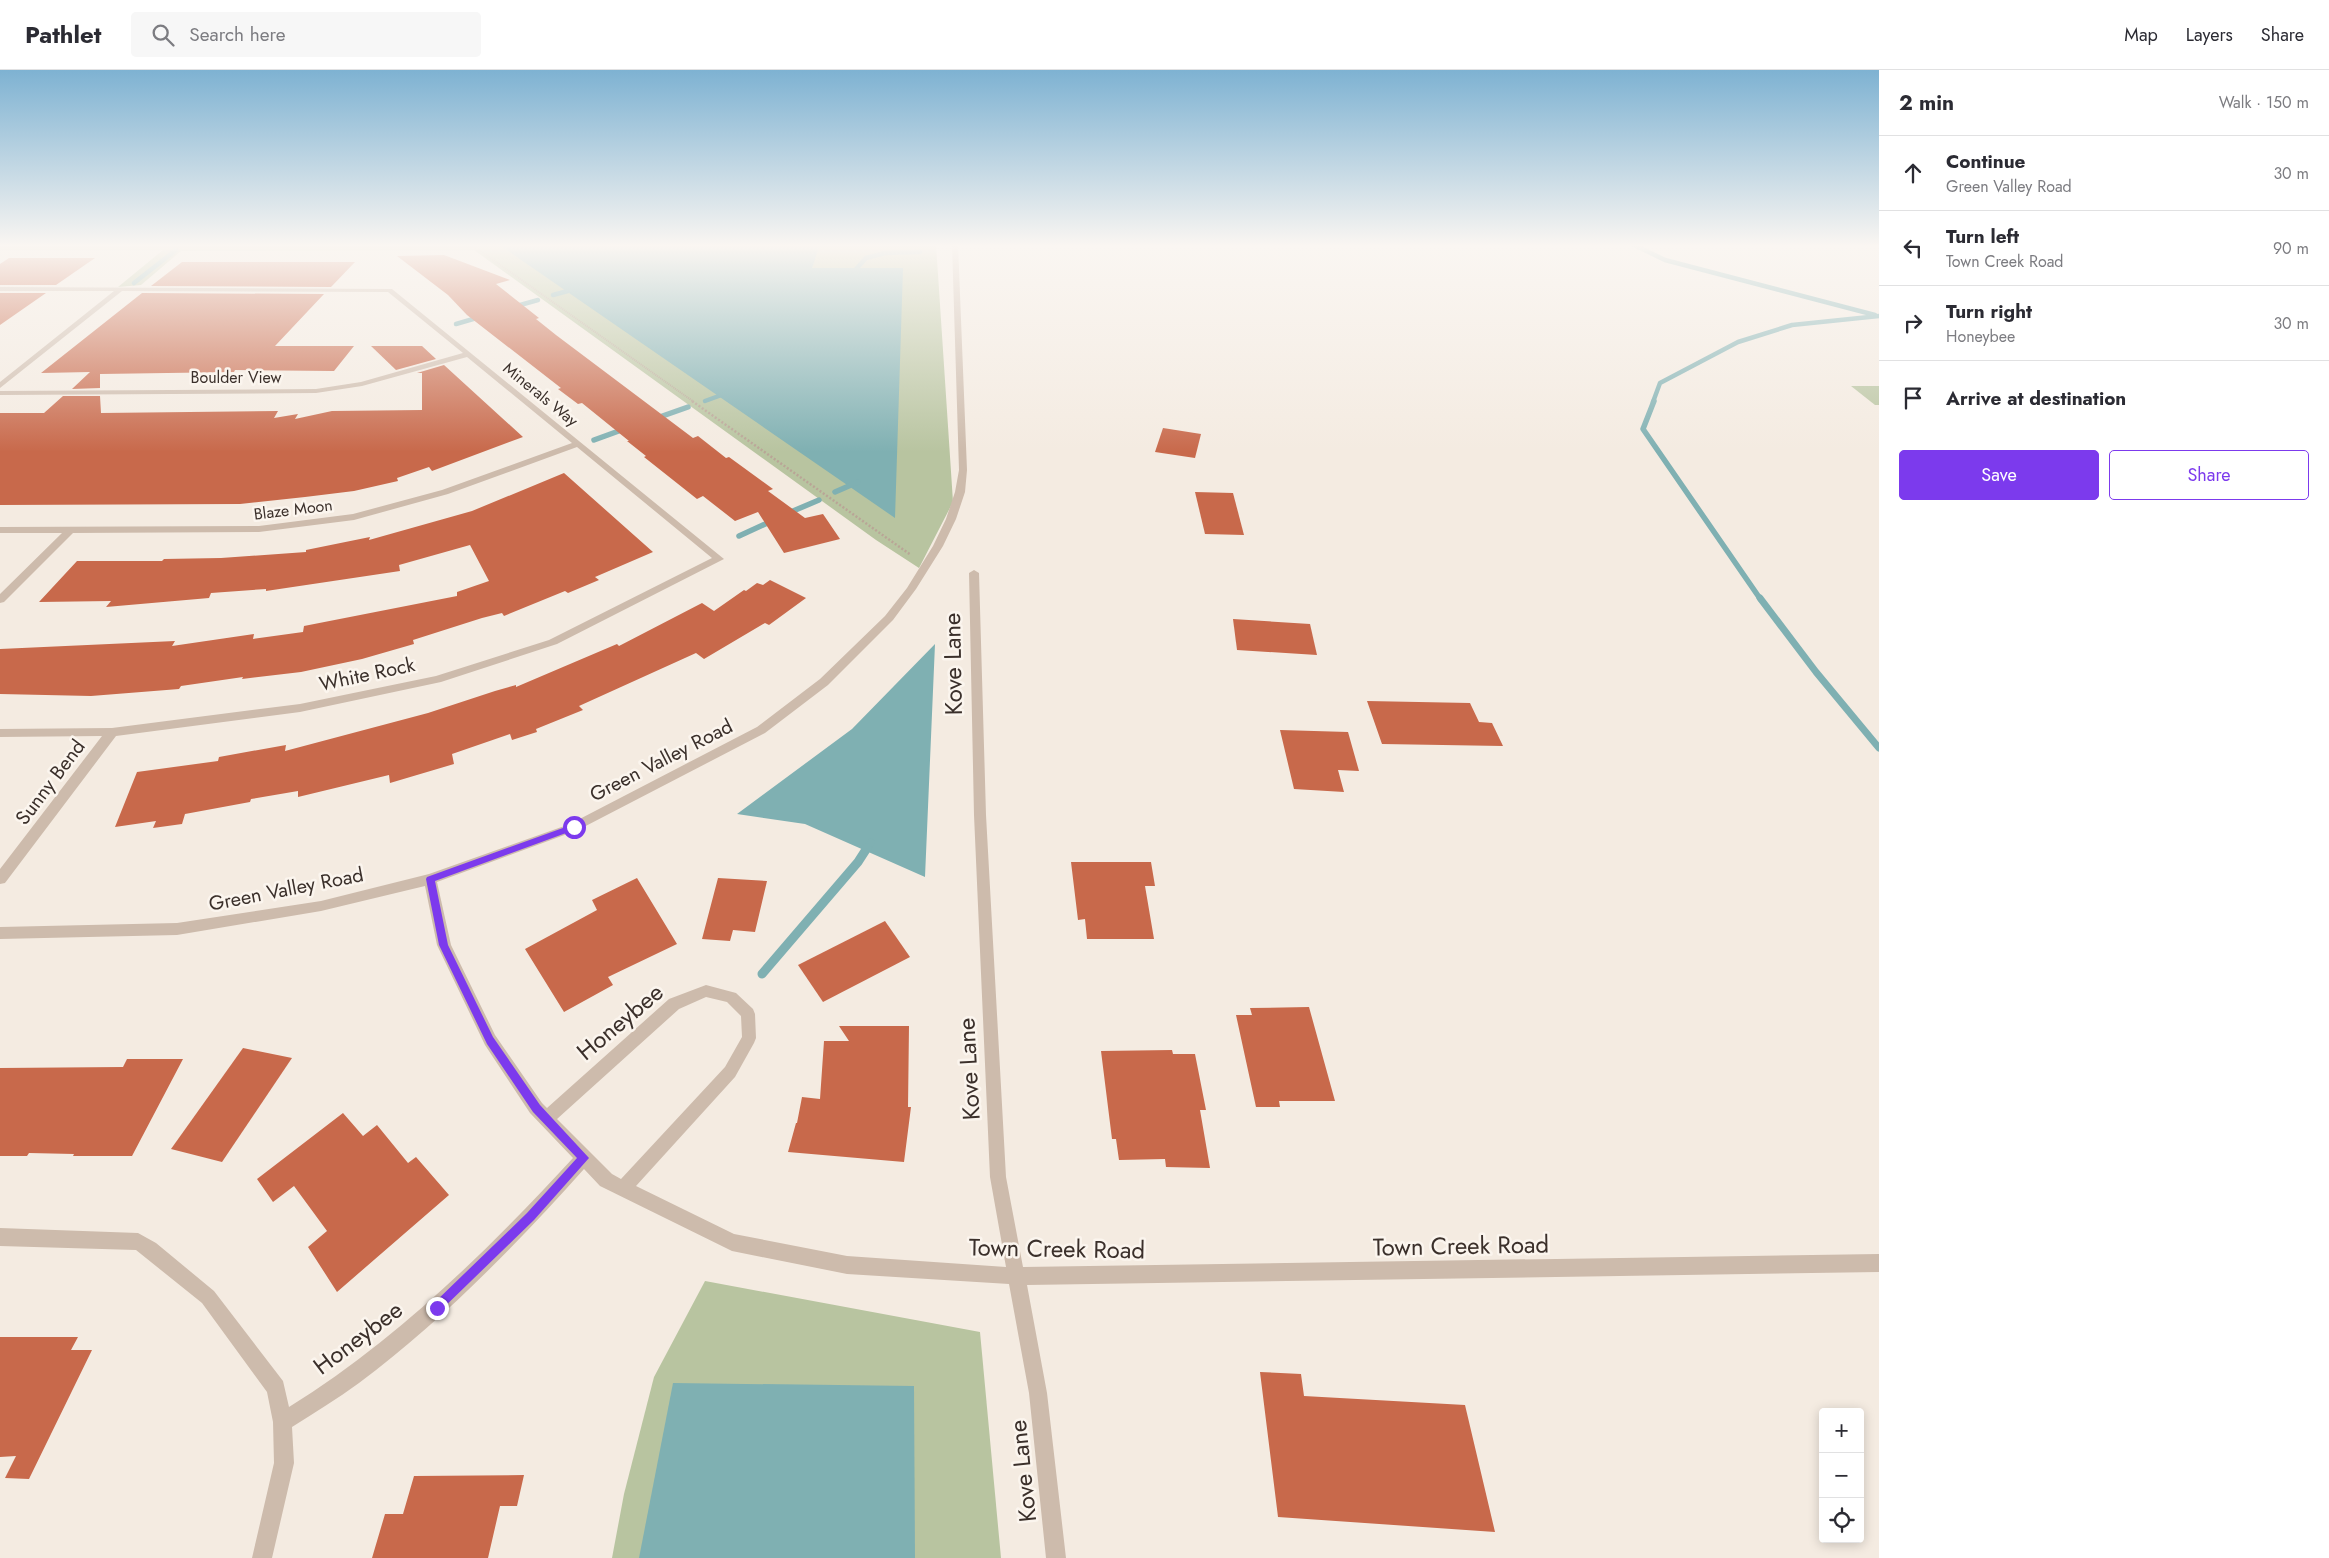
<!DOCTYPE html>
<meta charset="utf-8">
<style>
:root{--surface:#fff;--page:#f7f7f7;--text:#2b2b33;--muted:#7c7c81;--line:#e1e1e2;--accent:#7c3aed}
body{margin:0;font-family:Jost,sans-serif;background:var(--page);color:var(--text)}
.controls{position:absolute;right:15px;bottom:15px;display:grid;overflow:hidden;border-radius:5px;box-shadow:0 2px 12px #0003}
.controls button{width:45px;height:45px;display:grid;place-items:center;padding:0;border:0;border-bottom:1px solid var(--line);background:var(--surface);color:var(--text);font:25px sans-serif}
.stop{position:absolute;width:15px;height:15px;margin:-11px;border:4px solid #7c3aed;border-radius:50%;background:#fff}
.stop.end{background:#7c3aed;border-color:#fff;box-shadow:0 1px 5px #0008}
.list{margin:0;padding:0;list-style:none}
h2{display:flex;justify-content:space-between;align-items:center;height:65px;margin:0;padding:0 20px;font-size:21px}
h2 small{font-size:16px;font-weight:400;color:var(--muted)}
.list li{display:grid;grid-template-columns:32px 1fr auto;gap:15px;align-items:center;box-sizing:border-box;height:75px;padding:0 20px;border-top:1px solid var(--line)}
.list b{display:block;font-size:19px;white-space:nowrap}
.list p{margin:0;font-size:16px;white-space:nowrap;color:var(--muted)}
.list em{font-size:16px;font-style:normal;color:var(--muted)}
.actions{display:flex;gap:10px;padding:15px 20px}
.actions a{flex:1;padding:11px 0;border:1px solid var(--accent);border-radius:5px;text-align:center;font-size:18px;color:var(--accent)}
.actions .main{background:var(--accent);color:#fff}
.icon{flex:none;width:28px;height:28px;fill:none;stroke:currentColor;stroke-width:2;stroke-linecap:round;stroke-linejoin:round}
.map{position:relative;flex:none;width:1879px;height:1488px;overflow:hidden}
header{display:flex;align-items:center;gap:30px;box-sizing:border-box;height:70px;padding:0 25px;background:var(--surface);border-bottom:1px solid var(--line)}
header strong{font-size:24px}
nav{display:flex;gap:28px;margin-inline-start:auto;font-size:18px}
.search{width:350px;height:45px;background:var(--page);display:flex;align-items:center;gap:12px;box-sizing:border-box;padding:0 18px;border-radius:5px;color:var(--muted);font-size:19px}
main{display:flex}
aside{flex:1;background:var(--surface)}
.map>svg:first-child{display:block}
</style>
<header>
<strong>Pathlet</strong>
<div class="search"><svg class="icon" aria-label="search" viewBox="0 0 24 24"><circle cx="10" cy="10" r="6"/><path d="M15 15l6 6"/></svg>Search here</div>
<nav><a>Map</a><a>Layers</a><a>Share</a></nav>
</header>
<main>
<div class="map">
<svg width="1879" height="1488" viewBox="0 0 1879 1488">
<rect width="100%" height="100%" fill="#f4ebe1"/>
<!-- green -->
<g fill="#b8c4a0">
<path d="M0 174H936L953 432 919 498 876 470 474 180 181 181 141 215 118 217 163 180H0Z"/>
<path d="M1851 316H1879V335H1875Z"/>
<path d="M705 1211 980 1262 1001 1488H612L624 1424 654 1307Z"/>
</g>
<!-- water -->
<g fill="#7fb0b2">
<path d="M498 174H820L812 198H903L895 448Z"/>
<path d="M935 574 925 807 805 754 737 744 852 659Z"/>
<path d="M673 1313 914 1316 915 1488H639Z"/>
</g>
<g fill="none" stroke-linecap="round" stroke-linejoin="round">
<!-- stream-far3 -->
<g stroke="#7fb0b2" stroke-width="4.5">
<path d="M1632 174 1665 190 1875 245"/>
<path d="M850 206 866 188 885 183 920 182"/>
<path d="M134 213 176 180"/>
<path d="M553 225 575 219"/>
<path d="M513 237 538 230"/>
<path d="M456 254 480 247"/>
<path d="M705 331 727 323"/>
<path d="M1653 332 1660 313 1738 272 1792 255 1879 246"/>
</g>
<!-- stream-far2 -->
<g stroke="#7fb0b2" stroke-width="5.5">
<path d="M1654 331 1643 359 1761 530"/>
<path d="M654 349 688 337"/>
<path d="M594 370 627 358"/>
<path d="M835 422 858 412"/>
<path d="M786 444 819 430"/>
<path d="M739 466 774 450"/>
</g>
<!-- stream-far1 -->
<g stroke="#7fb0b2" stroke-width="7">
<path d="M1760 528 1816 602 1879 678"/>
<path d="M867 779 871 772"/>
</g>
<!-- stream -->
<path stroke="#7fb0b2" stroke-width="9" d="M762 904 858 792 867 778"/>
</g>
<!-- building -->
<g fill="#c8694b">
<path d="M444 185 510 210 496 214 539 248 536 249 556 265 693 368 698 366 726 388 729 387 773 419 768 421 805 448 823 444 840 469 784 483 758 442 735 451 703 426 697 429 644 387 646 386 627 371H629L582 333 578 334 558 319 561 318 467 245 448 225 397 186Z"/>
<path d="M9 188H95L56 215H0V194Z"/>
<path d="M182 192H355L331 217 151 216Z"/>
<path d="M0 223H46L0 255Z"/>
<path d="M142 223 324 224 275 276H354L334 301 235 300 234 302 100 304V318L72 319 90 302 41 303Z"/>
<path d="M371 276H422L436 289 396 300Z"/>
<path d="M444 295 523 367 432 401 429 397 397 408 398 411 354 421 305 427 240 434 0 435V343H44L63 326H100L101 343 278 341 274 348 298 344 295 349 332 341 422 340V303H417Z"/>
<path d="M1163 358 1201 364 1195 388 1155 382Z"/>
<path d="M564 403 653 482 595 507 599 510 568 523 565 521 504 546 502 543 482 548 413 570 414 574 362 589 301 602 242 609 243 607 181 616 179 619 91 626 0 624V579L175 571 172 576 254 564 253 569 303 562 304 556 457 526V522L489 511 470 475 399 495 400 501 266 521V519L211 523 209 528 106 537 111 531 39 532 77 491H162L164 489 221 488 306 482V480L370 467 369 470 472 441Z"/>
<path d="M1195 422 1233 423 1244 465 1205 464Z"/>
<path d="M770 510 806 528 769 555 765 553 704 589 696 583 579 636 583 640 536 659 537 662 512 670 510 664 452 684 454 694 390 713 389 705 298 727V721L251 729 250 732 185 744 182 754 153 758 156 751 115 757 137 702 218 691 219 687 286 675 285 681 428 643 495 621 516 615V617L617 574 619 576 702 533 714 541 744 520 746 521 757 513 763 515Z"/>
<path d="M1233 549 1310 554 1317 585 1237 580Z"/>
<path d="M1367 631 1470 633 1479 652 1492 653 1503 676 1382 674Z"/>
<path d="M1280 660 1348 662 1359 701 1338 700 1344 722 1294 719Z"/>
<path d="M1071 792H1151L1155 816H1145L1154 869H1087L1085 849 1078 850Z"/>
<path d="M637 808 677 874 608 907 613 915 564 942 525 879 597 840 592 830Z"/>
<path d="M718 808 767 811 755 862 733 860 730 871 702 869Z"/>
<path d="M885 851 910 887 823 932 798 895Z"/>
<path d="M1309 937 1335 1031H1279L1280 1037H1256L1236 945H1252L1250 938Z"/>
<path d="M839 956H909L908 1037H911L904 1092 788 1082 796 1053H797L802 1027 820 1029 824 971H849Z"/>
<path d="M243 978 292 988 222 1092 171 1079Z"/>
<path d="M1172 980 1173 984H1195L1206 1040H1200L1210 1098 1166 1097 1165 1089 1119 1090 1116 1069H1112L1101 981Z"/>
<path d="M127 989H183L132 1086H73L74 1084 29 1083 27 1086H0V998L123 997Z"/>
<path d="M343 1043 363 1066 377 1055 408 1093 416 1087 449 1125 337 1222 308 1177 327 1161 294 1116 273 1132 257 1109Z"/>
<path d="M0 1267H78L71 1280H92L29 1409 5 1408 16 1386 0 1387Z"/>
<path d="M1260 1302 1301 1304 1304 1326 1465 1335 1495 1462 1278 1447Z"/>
<path d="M524 1405 517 1436H500L488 1488H372L385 1444H403L414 1406Z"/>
</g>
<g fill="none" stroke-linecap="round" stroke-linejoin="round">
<!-- path-far1 -->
<path stroke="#b9a596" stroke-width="2" stroke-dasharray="1 1" stroke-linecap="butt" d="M0 177H475L694 332"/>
<!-- path -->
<path stroke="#b9a596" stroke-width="2.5" stroke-dasharray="2 2" stroke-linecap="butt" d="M692 331 911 485"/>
<!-- minor -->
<g fill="#cdbbac" fill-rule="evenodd">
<path d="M952 174H958L967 400 965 422 956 449 943 476 916 519 893 550 828 615 765 663 578 760 437 812 451 875 495 965 542 1033 547 1038 669 929 706 915 736 923 753 939 755 944 756 968 754 973 735 1007 636 1116 734 1164 847 1186 1006 1197 990 1107 974 745 969 503 974 500 979 503 986 745 1006 1107 1023 1197 1879 1184V1202L1027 1215 1047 1323 1066 1488H1046L1029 1323 1009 1214 847 1204 732 1181 600 1116 584 1099C515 1176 442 1251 359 1313 337 1329 314 1343 292 1357L294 1393 272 1488H252L274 1393 273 1352 267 1322 202 1233 136 1180 0 1176V1158L138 1163 156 1173 214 1221 283 1311 289 1337C397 1270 487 1181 573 1088L530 1043 485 975 437 875 425 816 321 841 177 865 0 869V857L177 853 321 831 429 804 570 754 757 657 820 609 885 546 907 518 933 476 946 449 955 422 959 400ZM706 927 727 932 741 946 742 967 725 997 621 1109 612 1104 557 1049 679 939Z"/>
<path d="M0 217 392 219 724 489 557 574 441 612 300 642 116 666 5 813 0 814V799L102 666 0 667V659L112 658 300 634 436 606 549 570 712 488 577 377 448 424 354 450 259 462 73 463 4 532 0 533V524L62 463H0V457L259 456 353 444 442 420 572 373 467 287 362 316 316 323 0 325V321L316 319 361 312 463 283 388 222 122 221 0 318V312L114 221H0Z"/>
</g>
</g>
<!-- sky -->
<linearGradient id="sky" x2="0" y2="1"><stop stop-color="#7eb2d2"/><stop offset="0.46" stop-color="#faf6f2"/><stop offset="1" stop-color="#faf6f2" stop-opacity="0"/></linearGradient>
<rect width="1879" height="382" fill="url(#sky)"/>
<!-- route -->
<path fill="#7c3aed" d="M574 754 578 757 577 759 435 811 448 875 493 967 540 1035 589 1088 534 1150 437 1244 433 1242 431 1238 433 1234 527 1143 577 1088 533 1042 487 974 439 875 426 809 427 807Z"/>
<g text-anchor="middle" stroke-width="5" stroke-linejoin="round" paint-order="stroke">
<!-- far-street labels -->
<g font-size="16" fill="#3b302b" stroke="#fbf5ee">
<text x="236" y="313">Boulder View</text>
<text transform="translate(541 324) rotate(39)" y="6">Minerals Way</text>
<text transform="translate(293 439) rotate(-7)" y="6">Blaze Moon</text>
</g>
<!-- street labels -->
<g font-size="20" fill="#3b302b" stroke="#fbf5ee">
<text transform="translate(367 604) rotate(-12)" y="7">White Rock</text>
<text transform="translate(661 690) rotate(-27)" y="7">Green Valley Road</text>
<text transform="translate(50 712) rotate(-53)" y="7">Sunny Bend</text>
<text transform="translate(286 819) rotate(-11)" y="7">Green Valley Road</text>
</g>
<!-- near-street labels -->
<g font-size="24" fill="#3b302b" stroke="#fbf5ee">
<text transform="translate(953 594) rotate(-91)" y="8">Kove Lane</text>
<text transform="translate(620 952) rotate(-40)" y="8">Honeybee</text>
<text transform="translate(969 999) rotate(-93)" y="8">Kove Lane</text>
<text transform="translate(1461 1176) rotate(-1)" y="8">Town Creek Road</text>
<text transform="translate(1057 1179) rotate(1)" y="8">Town Creek Road</text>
<text transform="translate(358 1268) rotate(-37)" y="8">Honeybee</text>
<text transform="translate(1023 1401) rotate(-96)" y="8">Kove Lane</text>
</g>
</g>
</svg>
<div class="controls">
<button>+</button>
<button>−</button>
<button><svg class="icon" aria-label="locate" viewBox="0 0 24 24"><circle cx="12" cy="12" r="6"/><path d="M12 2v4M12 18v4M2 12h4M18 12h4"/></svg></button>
</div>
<div class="stop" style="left:574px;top:757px"></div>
<div class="stop end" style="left:437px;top:1238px"></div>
</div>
<aside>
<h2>2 min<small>Walk · 150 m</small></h2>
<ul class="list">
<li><svg class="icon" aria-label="ahead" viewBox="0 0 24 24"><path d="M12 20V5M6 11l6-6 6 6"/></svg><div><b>Continue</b><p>Green Valley Road</p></div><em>30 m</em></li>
<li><svg class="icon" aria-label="left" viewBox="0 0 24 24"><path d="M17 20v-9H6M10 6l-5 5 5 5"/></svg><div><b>Turn left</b><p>Town Creek Road</p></div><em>90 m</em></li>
<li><svg class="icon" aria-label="right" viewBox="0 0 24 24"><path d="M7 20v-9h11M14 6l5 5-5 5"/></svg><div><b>Turn right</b><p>Honeybee</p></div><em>30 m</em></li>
<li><svg class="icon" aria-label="arrive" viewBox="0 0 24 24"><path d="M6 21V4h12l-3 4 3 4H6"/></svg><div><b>Arrive at destination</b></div></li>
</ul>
<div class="actions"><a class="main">Save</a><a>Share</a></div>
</aside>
</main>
